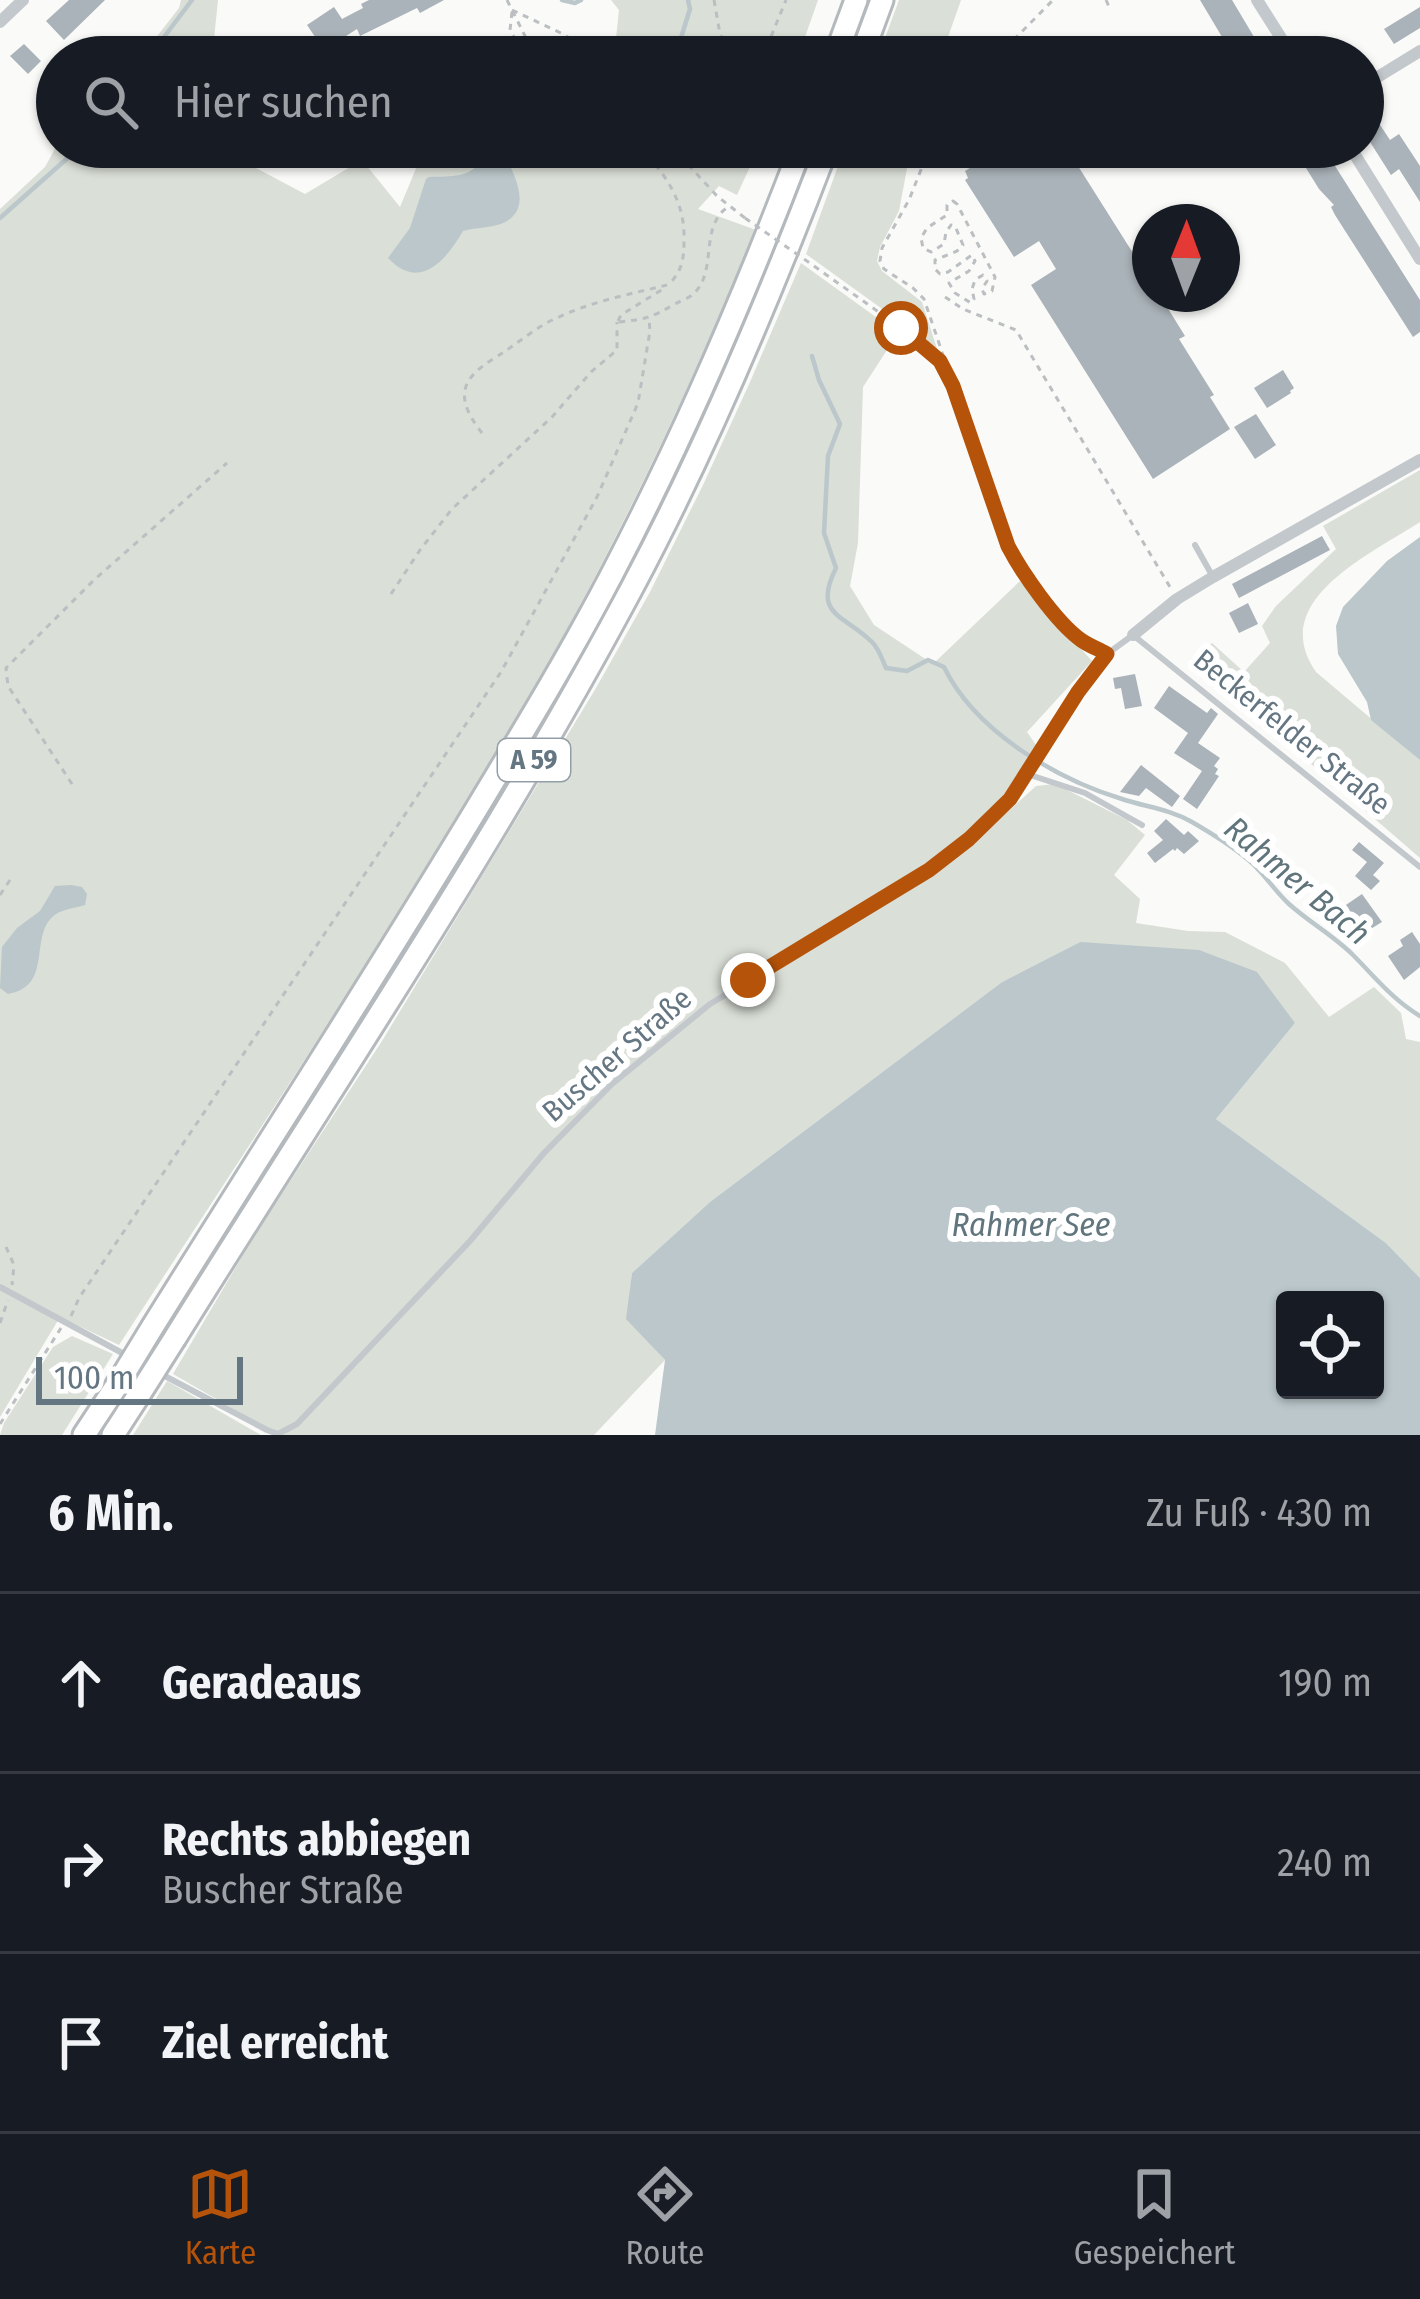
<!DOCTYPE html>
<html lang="de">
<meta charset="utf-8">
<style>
:root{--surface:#171b24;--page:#242831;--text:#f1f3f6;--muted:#9ea1a6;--line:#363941;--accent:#b45309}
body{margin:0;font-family:"Fira Sans Condensed",sans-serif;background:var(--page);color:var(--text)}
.controls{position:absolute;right:36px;bottom:36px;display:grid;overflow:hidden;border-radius:12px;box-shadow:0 3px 9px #0004}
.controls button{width:108px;height:108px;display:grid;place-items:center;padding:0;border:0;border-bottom:3px solid var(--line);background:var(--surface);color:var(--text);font:60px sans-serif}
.compass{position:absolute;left:1132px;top:204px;width:108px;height:108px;border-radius:50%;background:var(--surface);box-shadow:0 3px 9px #0004;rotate:1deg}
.scale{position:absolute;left:36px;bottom:30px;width:207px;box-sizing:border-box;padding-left:12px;border:6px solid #657683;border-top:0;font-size:33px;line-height:42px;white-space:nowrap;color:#657683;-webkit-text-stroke:9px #fff;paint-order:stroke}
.stop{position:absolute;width:36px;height:36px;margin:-27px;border:9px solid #b45309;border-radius:50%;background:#fff}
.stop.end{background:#b45309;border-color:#fff;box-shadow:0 3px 12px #0008}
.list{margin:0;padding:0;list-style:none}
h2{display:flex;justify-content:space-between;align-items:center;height:156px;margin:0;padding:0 48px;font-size:51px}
h2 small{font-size:39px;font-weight:400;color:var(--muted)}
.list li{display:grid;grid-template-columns:78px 1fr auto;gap:36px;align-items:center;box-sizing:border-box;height:180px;padding:0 48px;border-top:3px solid var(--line)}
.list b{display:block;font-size:45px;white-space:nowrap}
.list p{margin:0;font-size:39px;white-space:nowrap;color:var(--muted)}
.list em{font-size:39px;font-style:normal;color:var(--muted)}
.icon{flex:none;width:66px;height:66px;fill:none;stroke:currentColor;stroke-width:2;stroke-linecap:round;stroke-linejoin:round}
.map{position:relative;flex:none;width:1420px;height:1435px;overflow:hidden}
.search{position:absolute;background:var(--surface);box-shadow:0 3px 9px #0004;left:36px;right:36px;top:36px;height:132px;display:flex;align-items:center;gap:30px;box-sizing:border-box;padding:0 42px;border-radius:66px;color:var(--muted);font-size:45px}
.sheet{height:696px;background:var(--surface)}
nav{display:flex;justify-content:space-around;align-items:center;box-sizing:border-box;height:168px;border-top:3px solid var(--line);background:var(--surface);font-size:33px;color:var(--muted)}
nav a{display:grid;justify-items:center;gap:6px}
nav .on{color:var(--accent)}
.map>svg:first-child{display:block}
</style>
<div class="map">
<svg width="1420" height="1435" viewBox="0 0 1420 1435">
<rect width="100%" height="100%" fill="#fafaf8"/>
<!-- green -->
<g fill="#dadfd7">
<path d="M181 0H218L214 39 236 57H141L179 8Z"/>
<path d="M611 0H818L798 57H614L619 10Z"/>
<path d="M899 0H961L941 57H878Z"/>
<path d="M57 145V147H277L278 151 252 166 305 194 362 160 400 207 425 147H759L737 195 719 186 698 209 756 230C694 379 626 524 547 666 500 751 448 833 396 916 306 1060 212 1202 119 1345L60 1317 0 1417V209L45 167Z"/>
<path d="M845 147H911L899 211 880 247 877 261 882 271 922 302 939 355 903 324 806 254Z"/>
<path d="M801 263 898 333 863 387 858 543 850 586 874 625 933 664 1020 581 1092 661 1027 732 1036 745 1001 799 957 843 898 881 904 894 969 847 1036 786 1055 784 1127 820 1145 835 1114 875 1140 899 1136 923 1188 931 1225 932 1285 963 1329 1017 1374 987 1401 1013 1406 1039 1420 1042V1278L1386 1243 1216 1119 1295 1023 1080 942 1002 982 710 1202 632 1273 627 1319 665 1360 594 1435H283L268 1429 173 1374 253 1238 382 1041 596 688 650 592 703 485 750 382Z"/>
<path d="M1420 470V522C1371 554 1266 601 1316 672L1420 760V858L1190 659 1212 643 1244 672 1270 643 1262 626 1276 606 1336 549 1323 526Z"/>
<path d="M72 1336 113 1354 62 1435H0L4 1423 53 1347Z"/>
<path d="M167 1381 261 1435H133Z"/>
</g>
<!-- water -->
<g fill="#bbc7cb" fill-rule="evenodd">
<path d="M504 154C518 180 535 217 493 226 483 228 473 228 463 231 446 260 420 292 388 258L410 228 426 179 429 177C451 176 472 179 483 157Z"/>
<path d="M1420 537V760L1371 720 1367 702 1338 654 1336 626 1343 607 1387 561Z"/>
<path d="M71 885 82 887 87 894 85 905C76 908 64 909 56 914 27 934 55 986 8 994L0 988 2 947 17 928 40 911 55 886Z"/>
<path d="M1080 942 1199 950 1257 972 1295 1023 1216 1119 1386 1243 1420 1278V1435H655L665 1360 626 1319 632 1273 710 1202 1002 982ZM1375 1300V1390H1285V1300Z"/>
</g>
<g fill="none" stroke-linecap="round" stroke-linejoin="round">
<!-- stream -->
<g stroke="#bbc7cb" stroke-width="4.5">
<path d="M562 0 575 3 581 0"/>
<path d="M149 57 192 0"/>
<path d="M675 57 690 9 688 0"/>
<path d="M0 218 80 147"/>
<path d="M812 356 819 380 840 424 828 456 824 533 836 568C812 616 844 614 872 642 879 649 882 659 886 668L907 671 928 660 944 667C975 731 1056 779 1122 799 1146 807 1169 809 1192 822 1211 833 1235 848 1252 863 1265 875 1275 891 1289 904 1309 922 1334 936 1353 955 1375 977 1393 1000 1420 1016"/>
</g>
</g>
<!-- building -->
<g fill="#aab3b9">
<path d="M69 0H105L64 40 46 21Z"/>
<path d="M369 0H444L420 13 417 8 360 36 357 29 324 50 307 25 334 7 342 19 363 8 361 4Z"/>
<path d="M1200 0H1232L1266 57H1234Z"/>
<path d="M1420 7V28L1394 44 1384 29Z"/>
<path d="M24 44 41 61 28 74 10 56Z"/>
<path d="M1363 99 1390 140 1399 134 1420 166V202L1399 169 1391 175 1363 131Z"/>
<path d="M995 147H1066L1150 280V294H1159L1185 336 1179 339 1214 395 1210 397 1230 429 1153 479 1031 285 1056 269 1039 241 1014 257 965 180 968 178 965 171 986 158 984 154Z"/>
<path d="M1293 147H1323L1420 300V332L1413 337 1335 215 1331 207 1334 205 1319 189Z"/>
<path d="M1283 370 1294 388 1290 391 1291 393 1267 408 1254 388Z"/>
<path d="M1256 414 1276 445 1255 459 1234 427Z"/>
<path d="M1322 536 1330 550 1239 598 1232 584Z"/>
<path d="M1248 603 1258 624 1239 633 1229 613Z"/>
<path d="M1135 674 1142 706 1125 709 1121 688 1115 689 1113 678Z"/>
<path d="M1169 686 1207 713 1211 708 1218 714 1198 743 1220 758 1214 766 1218 769 1215 774 1219 776 1197 809 1183 799 1202 771 1174 753 1188 733 1154 708Z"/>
<path d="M1141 765 1180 796 1172 807 1146 788 1139 796 1120 792Z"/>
<path d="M1166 819 1184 835 1188 831 1199 841 1184 854 1177 848 1175 851 1173 849 1155 863 1147 853 1163 840 1154 831Z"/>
<path d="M1359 842 1384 863 1373 875 1380 881 1371 890 1355 876 1367 862 1352 850Z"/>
<path d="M1362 894 1382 922 1359 936 1340 909Z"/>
<path d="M1412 932 1420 944V967L1404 980 1388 956 1403 946 1400 940Z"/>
</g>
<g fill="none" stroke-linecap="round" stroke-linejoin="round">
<defs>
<g id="highway">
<path d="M835 57 856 0"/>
<path d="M861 57 882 0"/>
<path d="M153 1326C264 1148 378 973 486 793 530 720 574 647 613 572 685 434 746 292 801 147"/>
<path d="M175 1338C330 1089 495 845 633 586 708 445 770 297 827 147"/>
<path d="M84 1435 117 1385"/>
<path d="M113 1435 137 1398"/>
</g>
</defs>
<!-- highway casing -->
<use href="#highway" stroke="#b4b9bd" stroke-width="27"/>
<!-- path -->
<g stroke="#bbbfc2" stroke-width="3" stroke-dasharray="6 6" stroke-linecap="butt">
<path d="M507 0 529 44 542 57"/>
<path d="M714 0 720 34 732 57"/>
<path d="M1106 0 1110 9"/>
<path d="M512 10 563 34 598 57"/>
<path d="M512 12 510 30 525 57"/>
<path d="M759 57 768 44 786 0"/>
<path d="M997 57 1053 0"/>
<path d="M639 147C665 173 685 201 684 239 684 256 683 270 670 283"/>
<path d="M672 147 717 196 745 218"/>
<path d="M712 147 729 157 735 147"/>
<path d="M930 147 909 200 882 248 880 261 884 269 913 288 924 299 944 358 941 360"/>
<path d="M953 201 957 204 995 277 992 291 984 294 982 289 987 281 983 275 975 280 972 289 974 299 971 303 955 293 949 283 969 271 975 261 972 255 948 272 940 274 935 269V260L957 251 963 245 955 226 951 225 946 232 944 244 931 252 923 248 921 238 927 228 947 215V205Z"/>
<path d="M814 266 901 328 940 361 953 386 1008 546C1026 580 1064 636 1101 649"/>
<path d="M945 297 963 309 1016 330 1170 587"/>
<path d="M618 321 621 315 663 289"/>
<path d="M619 322C647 319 650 318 675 304 680 301 687 299 692 295 719 273 698 227 728 207"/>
<path d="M482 433C473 421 462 406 465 390 468 373 490 361 504 352 522 340 539 325 559 317 593 301 631 294 667 285"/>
<path d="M391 594 420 550 452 509 552 417 591 372 617 350V322"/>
<path d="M72 784 8 686 6 668 94 580 227 463"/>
<path d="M0 895 10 880"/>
<path d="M6 1247 14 1265 12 1285"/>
<path d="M71 1316 79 1298 501 672 597 497 638 403 650 331 649 319"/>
<path d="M0 1323 8 1300"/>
<path d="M0 1424 61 1328"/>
</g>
<!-- lane -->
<g stroke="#c3c8cc" stroke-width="6">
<path d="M1195 545 1213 577"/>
<path d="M1027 774 1085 793 1142 825"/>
<path d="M0 1287 150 1368"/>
<path d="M161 1374 267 1430 278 1434 297 1424 470 1241 544 1153 612 1084 710 1004 890 896 944 860 969 839 1010 799 1078 692 1107 654 1133 635 1420 867"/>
</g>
<!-- street -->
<g stroke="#c3c8cc" stroke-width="12">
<path d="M1257 0 1293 57"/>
<path d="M0 22 23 0"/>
<path d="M1363 86 1420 51"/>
<path d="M1350 147 1420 259"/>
<path d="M1133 635 1177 599 1213 577 1420 460"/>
</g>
<!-- highway -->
<use href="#highway" stroke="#fff" stroke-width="21"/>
<defs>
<g id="highway-bridge">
<path d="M117 1385 153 1326"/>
<path d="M137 1398 175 1338"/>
</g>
</defs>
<!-- highway-bridge casing -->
<use href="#highway-bridge" stroke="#b4b9bd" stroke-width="27" stroke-linecap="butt"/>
<!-- path-bridge -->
<path stroke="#bbbfc2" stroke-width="3" stroke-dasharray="6 6" stroke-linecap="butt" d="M745 218 814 266"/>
<!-- highway-bridge -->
<use href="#highway-bridge" stroke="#fff" stroke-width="21"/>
</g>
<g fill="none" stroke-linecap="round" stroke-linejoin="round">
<!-- route -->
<path stroke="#b45309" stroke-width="15" d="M748 980 929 870 969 839 1010 799 1078 692 1107 654C1099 649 1089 646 1081 640 1056 622 1022 573 1008 546L953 386 940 361 901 328"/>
</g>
<g text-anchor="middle" stroke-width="12" stroke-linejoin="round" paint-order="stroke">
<!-- shield labels -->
<rect fill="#fff" stroke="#939fa8" stroke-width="3" x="498" y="739" width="72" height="42" rx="9"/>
<g font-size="27" font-weight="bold" fill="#657683">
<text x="534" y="769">A 59</text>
</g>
<!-- street labels -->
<g font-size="30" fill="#657683" stroke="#fff">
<text transform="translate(1292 732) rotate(39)" y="10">Beckerfelder Straße</text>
<text transform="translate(617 1055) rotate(-41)" y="10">Buscher Straße</text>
</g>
<!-- water labels -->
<g font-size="33" font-style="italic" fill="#60757c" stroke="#fff">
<text transform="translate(1298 880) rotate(40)" y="12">Rahmer Bach</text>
<text x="1031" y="1236">Rahmer See</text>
</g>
</g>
</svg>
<div class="controls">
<button><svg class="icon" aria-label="locate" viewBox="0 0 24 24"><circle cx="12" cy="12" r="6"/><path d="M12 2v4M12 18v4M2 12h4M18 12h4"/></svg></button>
</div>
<svg class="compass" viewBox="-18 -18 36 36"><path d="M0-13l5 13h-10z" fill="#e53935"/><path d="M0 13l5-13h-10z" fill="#9ea1a6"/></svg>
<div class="scale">100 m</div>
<div class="stop" style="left:901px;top:328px"></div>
<div class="stop end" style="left:748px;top:980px"></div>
<div class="search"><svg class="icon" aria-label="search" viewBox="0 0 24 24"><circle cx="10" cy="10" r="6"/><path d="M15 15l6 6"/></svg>Hier suchen</div>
</div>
<section class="sheet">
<h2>6 Min.<small>Zu Fuß · 430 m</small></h2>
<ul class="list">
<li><svg class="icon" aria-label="ahead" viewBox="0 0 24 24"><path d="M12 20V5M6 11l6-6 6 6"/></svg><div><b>Geradeaus</b></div><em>190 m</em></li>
<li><svg class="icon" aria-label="right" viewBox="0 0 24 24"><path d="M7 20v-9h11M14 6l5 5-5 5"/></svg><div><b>Rechts abbiegen</b><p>Buscher Straße</p></div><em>240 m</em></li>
<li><svg class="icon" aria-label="arrive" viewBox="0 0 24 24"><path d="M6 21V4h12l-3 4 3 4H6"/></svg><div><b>Ziel erreicht</b></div></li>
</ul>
</section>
<nav>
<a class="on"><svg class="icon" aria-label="map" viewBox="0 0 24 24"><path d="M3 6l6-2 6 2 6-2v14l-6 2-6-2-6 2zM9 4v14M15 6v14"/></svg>Karte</a>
<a><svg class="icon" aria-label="directions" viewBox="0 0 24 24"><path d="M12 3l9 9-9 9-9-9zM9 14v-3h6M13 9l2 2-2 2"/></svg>Route</a>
<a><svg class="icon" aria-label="saved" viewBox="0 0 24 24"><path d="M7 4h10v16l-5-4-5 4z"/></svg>Gespeichert</a>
</nav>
